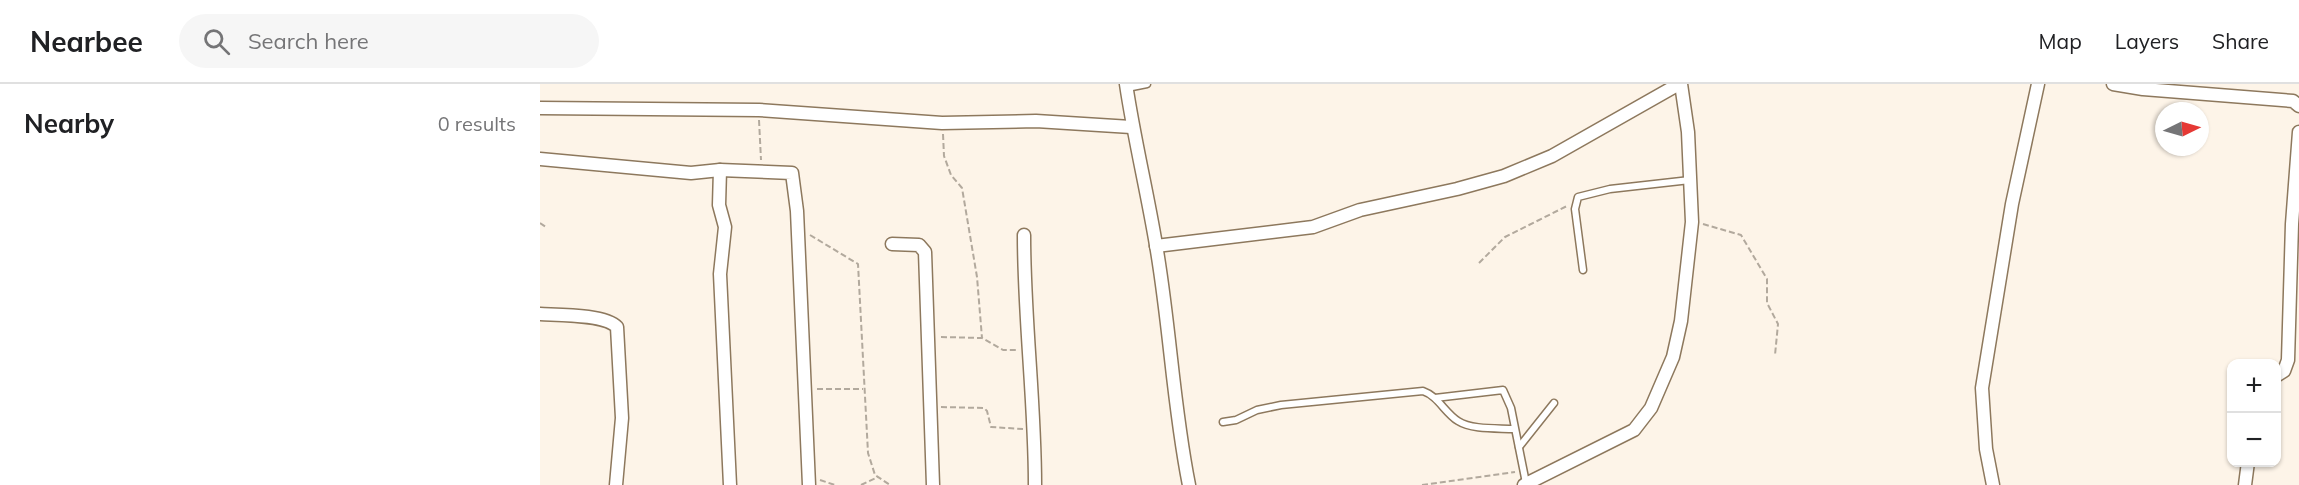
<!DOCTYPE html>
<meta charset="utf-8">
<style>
:root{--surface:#fff;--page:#f6f6f6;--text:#202124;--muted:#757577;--line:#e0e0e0}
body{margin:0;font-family:Mulish,sans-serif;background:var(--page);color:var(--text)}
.controls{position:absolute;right:18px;bottom:18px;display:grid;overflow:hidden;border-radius:12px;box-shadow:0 2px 4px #0004}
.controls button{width:54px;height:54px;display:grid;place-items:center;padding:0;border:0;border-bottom:2px solid var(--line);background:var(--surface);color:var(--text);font:30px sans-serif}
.compass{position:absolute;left:1615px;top:18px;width:54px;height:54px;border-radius:50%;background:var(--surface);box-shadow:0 2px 4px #0004;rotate:85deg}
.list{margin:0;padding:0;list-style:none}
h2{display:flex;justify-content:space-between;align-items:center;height:78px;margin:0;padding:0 24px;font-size:26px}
h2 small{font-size:20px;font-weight:400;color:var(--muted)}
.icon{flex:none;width:33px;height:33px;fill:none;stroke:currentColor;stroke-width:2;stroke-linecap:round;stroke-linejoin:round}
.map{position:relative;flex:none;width:1759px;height:401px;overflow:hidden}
header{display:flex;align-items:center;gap:36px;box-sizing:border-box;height:84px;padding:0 30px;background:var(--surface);border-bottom:2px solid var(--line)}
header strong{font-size:28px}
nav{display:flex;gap:33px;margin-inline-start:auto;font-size:21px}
.search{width:420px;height:54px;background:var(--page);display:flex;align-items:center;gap:15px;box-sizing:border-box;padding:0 21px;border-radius:33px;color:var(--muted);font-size:22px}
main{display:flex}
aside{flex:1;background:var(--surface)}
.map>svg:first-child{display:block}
</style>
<header>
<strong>Nearbee</strong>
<div class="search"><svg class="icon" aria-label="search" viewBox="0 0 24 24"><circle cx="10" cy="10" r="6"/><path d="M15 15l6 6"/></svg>Search here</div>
<nav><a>Map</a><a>Layers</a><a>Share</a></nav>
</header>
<main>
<aside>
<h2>Nearby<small>0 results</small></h2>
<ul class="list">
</ul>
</aside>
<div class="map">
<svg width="1759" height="401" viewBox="0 0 1759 401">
<rect width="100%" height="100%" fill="#fdf4e8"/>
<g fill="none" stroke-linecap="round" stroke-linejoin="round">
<defs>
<g id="lane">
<path d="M587 4 607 0"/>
<path d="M1043 186 1035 125 1038 113 1070 105 1150 96"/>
<path d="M895 314 963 306 971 324 986 399"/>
<path d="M683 338 696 336 717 326 741 321 883 307C898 312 905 329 918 337 932 346 957 344 974 345"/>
<path d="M979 363 1014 319"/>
</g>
<g id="street">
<path d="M586 0C594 54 607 107 616 161 630 241 633 322 649 401"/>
<path d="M1573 0 1603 5 1753 17 1759 22"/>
<path d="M0 24 219 26 402 39 496 37 591 43"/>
<path d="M0 75 151 89 180 86 252 89 257 127 269 401"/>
<path d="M180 86 179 121 185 143 180 190 190 401"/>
<path d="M484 151C484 235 495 318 495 401"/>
<path d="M352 160 379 161 385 168 393 401"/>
<path d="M616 162 773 143 820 126 917 105 964 92 1012 72 1139 0"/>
<path d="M0 230C18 231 65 230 77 243L82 334 76 401"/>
<path d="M1736 292 1744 287 1748 276 1752 140 1759 48"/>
<path d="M984 401 1094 346 1111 324 1133 273 1141 237 1152 138 1148 48 1141 0"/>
<path d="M1453 401 1446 365 1442 304 1472 120 1498 0"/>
<path d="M1705 401 1708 378"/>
</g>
</defs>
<!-- lane casing -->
<use href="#lane" stroke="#8d785d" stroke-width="9"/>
<!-- street casing -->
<use href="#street" stroke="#8d785d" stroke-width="15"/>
<!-- path -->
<g stroke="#b2a99d" stroke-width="2" stroke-dasharray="6 3" stroke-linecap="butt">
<path d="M219 36 221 76"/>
<path d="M403 50 404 72 411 91 422 104 437 193 442 254"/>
<path d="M0 139 6 143"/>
<path d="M1163 140 1201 151 1227 195V219L1238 240 1235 271"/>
<path d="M270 151 318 180 328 369 335 391 350 401"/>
<path d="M939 179 965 153 1027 122"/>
<path d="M401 253 442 254 463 266H476"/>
<path d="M277 305H323"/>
<path d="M401 323 444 324 447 327 451 343 483 345"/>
<path d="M280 396 295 401"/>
<path d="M321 401 338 393"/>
<path d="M882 401 975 388"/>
</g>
<!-- lane -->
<use href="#lane" stroke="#fff" stroke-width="6"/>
<!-- street -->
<use href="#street" stroke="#fff" stroke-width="12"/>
</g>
</svg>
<div class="controls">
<button>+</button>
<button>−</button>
</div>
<svg class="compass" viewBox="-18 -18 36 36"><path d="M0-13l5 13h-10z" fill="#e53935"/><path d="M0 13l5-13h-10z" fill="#757577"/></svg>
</div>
</main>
